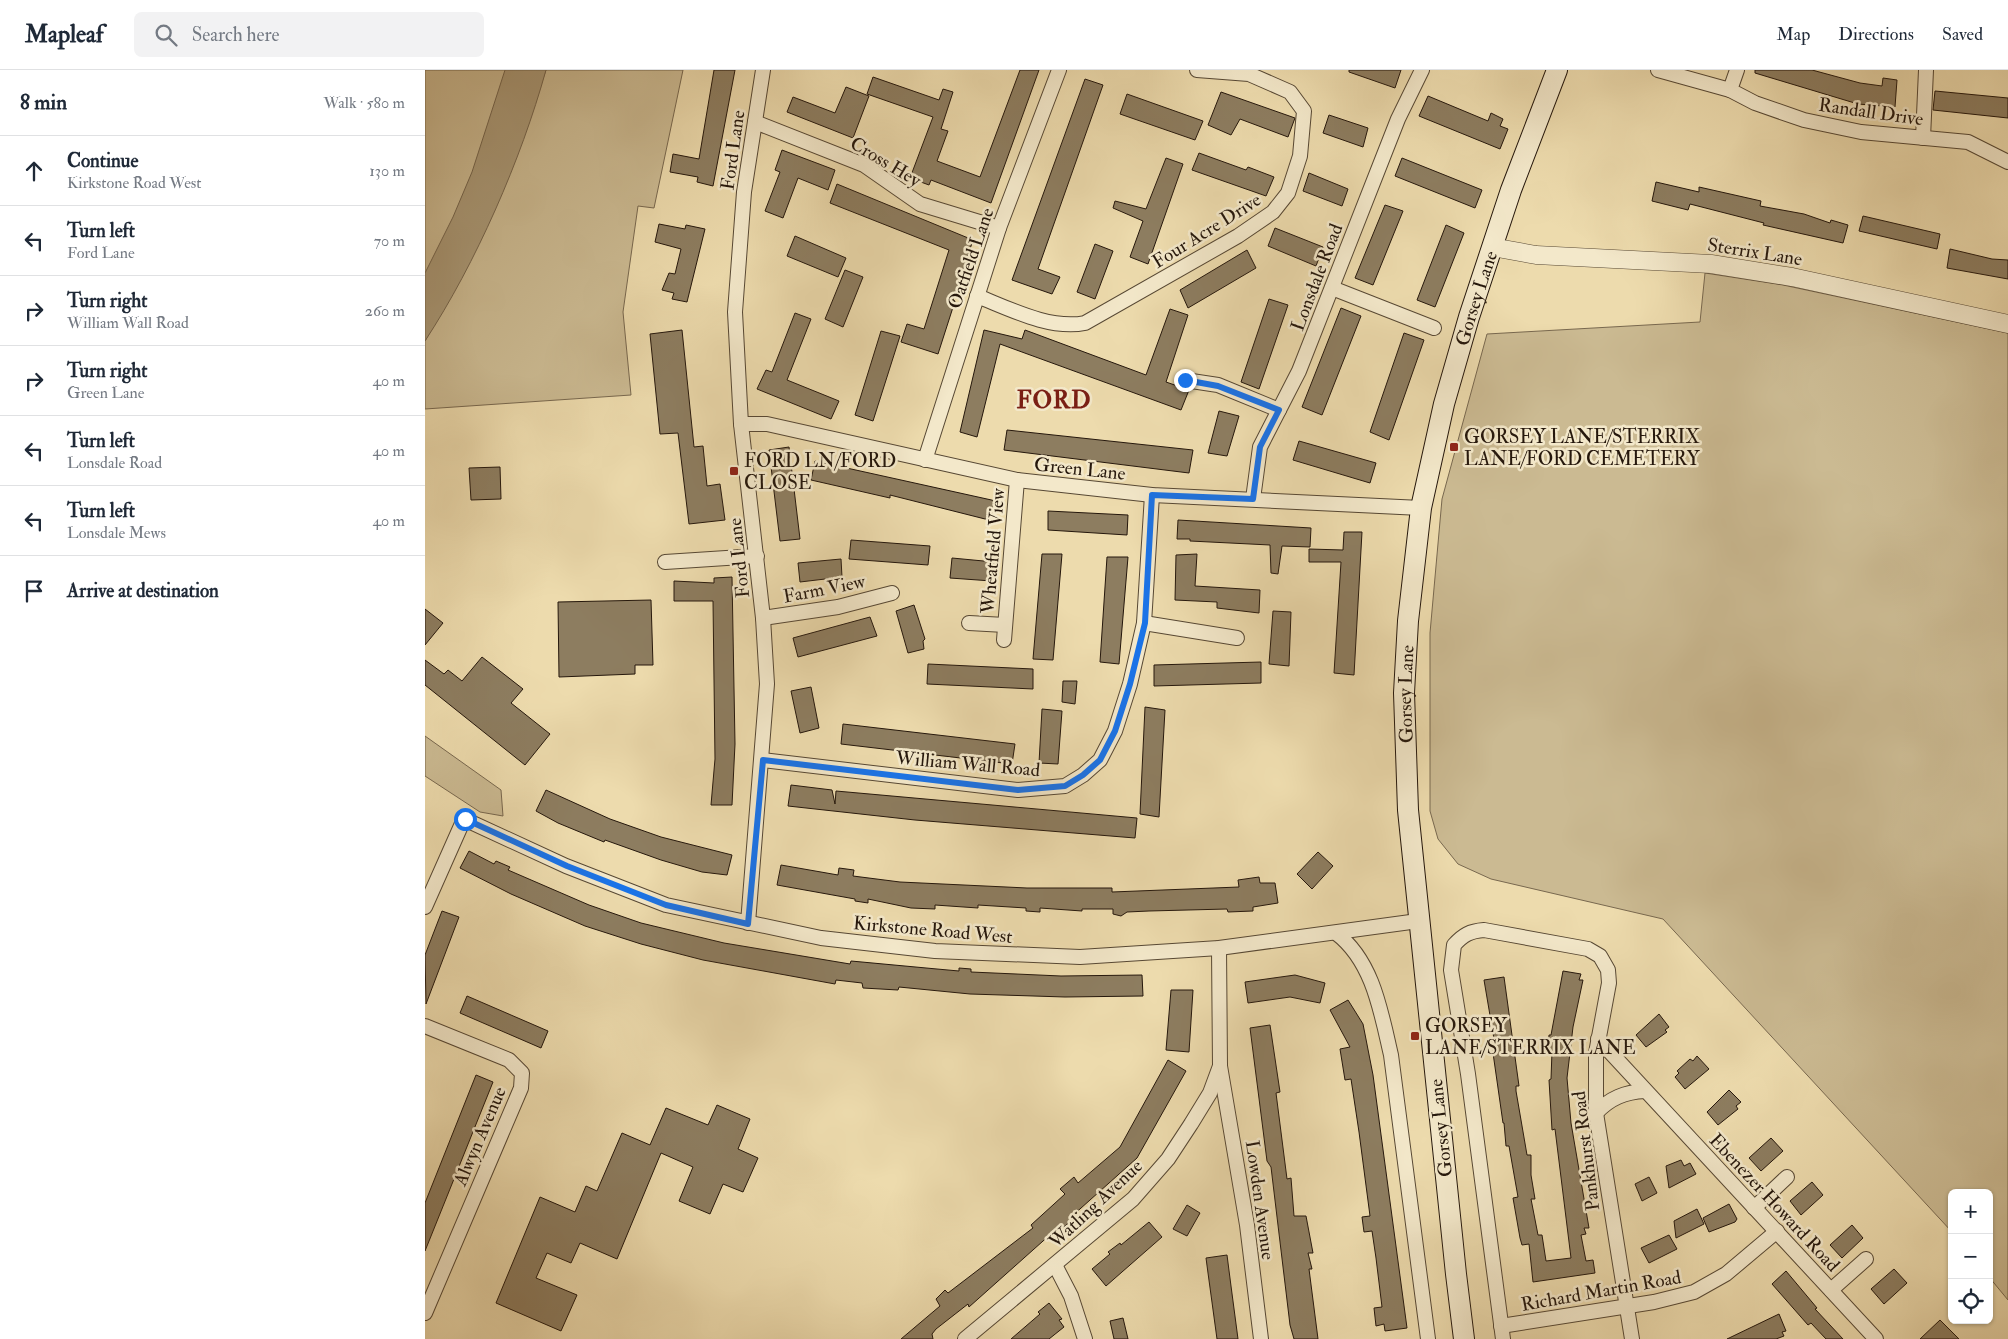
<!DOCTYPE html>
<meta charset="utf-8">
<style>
:root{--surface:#fff;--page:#f2f2f3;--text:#1f2937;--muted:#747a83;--line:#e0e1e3}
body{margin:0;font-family:"IM FELL Double Pica",serif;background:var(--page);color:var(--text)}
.controls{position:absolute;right:15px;bottom:15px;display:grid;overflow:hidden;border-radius:8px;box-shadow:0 1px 4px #0004}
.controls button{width:45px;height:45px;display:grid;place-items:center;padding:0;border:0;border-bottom:1px solid var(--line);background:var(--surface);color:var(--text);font:25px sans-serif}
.stop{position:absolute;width:15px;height:15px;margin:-11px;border:4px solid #1a73e8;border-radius:50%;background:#fff}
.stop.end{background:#1a73e8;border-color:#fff;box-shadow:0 1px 5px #0008}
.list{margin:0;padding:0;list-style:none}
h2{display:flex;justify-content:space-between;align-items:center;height:65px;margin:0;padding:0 20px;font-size:21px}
h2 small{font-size:16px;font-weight:400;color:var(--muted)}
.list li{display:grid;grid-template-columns:32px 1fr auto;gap:15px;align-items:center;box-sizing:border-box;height:70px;padding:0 20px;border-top:1px solid var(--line)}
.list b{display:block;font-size:19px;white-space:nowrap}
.list p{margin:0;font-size:16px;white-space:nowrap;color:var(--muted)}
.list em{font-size:16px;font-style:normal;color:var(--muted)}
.icon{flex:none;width:28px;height:28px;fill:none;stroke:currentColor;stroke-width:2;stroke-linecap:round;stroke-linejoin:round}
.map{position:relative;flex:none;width:1583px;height:1269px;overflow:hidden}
header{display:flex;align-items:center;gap:30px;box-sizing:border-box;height:70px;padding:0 25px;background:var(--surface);border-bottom:1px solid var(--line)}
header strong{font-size:24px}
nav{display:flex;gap:28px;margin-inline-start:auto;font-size:18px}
.search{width:350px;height:45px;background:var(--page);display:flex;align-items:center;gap:12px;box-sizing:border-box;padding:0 18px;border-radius:8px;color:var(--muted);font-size:19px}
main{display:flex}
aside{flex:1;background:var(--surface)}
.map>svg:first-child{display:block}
</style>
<header>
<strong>Mapleaf</strong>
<div class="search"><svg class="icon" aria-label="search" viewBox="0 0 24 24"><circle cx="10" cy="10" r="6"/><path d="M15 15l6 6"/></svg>Search here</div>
<nav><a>Map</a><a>Directions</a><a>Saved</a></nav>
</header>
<main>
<aside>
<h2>8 min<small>Walk · 580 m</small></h2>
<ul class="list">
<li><svg class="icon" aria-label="ahead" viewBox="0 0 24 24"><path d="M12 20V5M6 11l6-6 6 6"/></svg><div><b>Continue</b><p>Kirkstone Road West</p></div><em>130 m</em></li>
<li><svg class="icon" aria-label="left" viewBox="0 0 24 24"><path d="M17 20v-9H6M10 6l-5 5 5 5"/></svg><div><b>Turn left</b><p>Ford Lane</p></div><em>70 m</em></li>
<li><svg class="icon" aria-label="right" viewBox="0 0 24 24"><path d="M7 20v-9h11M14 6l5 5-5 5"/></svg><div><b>Turn right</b><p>William Wall Road</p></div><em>260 m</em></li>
<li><svg class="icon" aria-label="right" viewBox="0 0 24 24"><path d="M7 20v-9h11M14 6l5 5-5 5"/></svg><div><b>Turn right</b><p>Green Lane</p></div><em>40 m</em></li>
<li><svg class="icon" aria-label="left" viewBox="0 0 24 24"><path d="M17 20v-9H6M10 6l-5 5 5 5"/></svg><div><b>Turn left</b><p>Lonsdale Road</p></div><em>40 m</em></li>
<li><svg class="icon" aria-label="left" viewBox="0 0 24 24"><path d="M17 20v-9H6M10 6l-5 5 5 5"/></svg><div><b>Turn left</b><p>Lonsdale Mews</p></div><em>40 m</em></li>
<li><svg class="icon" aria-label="arrive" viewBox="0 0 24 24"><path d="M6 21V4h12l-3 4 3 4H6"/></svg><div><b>Arrive at destination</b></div></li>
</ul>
</aside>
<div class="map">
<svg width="1583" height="1269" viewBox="0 0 1583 1269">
<rect width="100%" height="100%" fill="#eddbad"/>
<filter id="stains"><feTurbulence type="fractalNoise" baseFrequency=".004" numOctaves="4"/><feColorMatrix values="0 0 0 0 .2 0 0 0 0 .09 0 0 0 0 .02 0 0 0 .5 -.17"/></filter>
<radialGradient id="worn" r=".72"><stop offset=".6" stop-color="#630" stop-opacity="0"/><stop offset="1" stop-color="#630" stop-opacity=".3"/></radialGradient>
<!-- green -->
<g fill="#cbba92" stroke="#78684f">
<path d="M0 0H101L0 236Z"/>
<path d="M121 0H258L229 138 213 136 198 242 206 325 0 339V271L35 210 65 149 93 81Z"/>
<path d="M1280 203 1358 215 1583 263V1230L1564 1207V1123H1527V1162L1238 849 1066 809 1033 794 1013 769 1005 741V563L1017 429 1062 264 1275 252Z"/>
<path d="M0 666 76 720 78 746 55 742 0 706Z"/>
</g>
<!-- water -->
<path fill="#a99876" stroke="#74644c" d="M80 0H121C96 90 51 193 0 271V203L28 147 47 102Z"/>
<!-- building -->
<g fill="#8d7d60" stroke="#25170c">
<path d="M289 0H310L288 116 272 112 273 107 245 102 248 84 274 89Z"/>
<path d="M595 0H614L566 133 506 110 504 115 485 108 508 47 442 24 448 7 514 30 518 19 528 22 516 59 523 61 512 91 555 107Z"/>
<path d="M924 0H976L970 18 924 2Z"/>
<path d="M1330 0H1387L1435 13 1457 16 1458 8 1472 10 1470 37 1433 34 1330 3Z"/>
<path d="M660 9 678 15 613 199 635 207 627 224 587 210Z"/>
<path d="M421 17 444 26 428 68 362 42 368 27 410 43Z"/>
<path d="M1510 21 1583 28V48L1508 40Z"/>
<path d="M796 22 870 48 863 67 815 49 806 65 783 55Z"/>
<path d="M702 24 778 51 770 70 695 44Z"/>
<path d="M1003 26 1063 51 1066 43 1078 49 1075 56 1083 59 1075 79 994 46Z"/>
<path d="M904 45 943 58 938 77 898 63Z"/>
<path d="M357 80 410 100 403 120 373 108 358 148 340 141 355 102 350 100Z"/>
<path d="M774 83 821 100 823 97 849 107 841 126 767 100Z"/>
<path d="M741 88 758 94 723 194 705 187 718 151 688 138 690 131 721 139Z"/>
<path d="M977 88 1057 120 1050 138 970 106Z"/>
<path d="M884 103 923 119 917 136 878 121Z"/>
<path d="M1231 112 1274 122V117L1336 131 1335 136 1379 144 1405 153 1406 150 1423 155 1418 173 1338 155 1339 153 1265 134 1263 140 1227 131Z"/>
<path d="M412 114 548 170 528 230 530 231 513 284 476 272 482 254 499 259 524 180 405 133Z"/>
<path d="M960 135 978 141 948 215 930 208Z"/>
<path d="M1438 146 1515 164 1512 179 1434 161Z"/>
<path d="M234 154 260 159 261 155 280 159 262 232 247 229 249 223 237 220 244 203 250 204 256 179 230 172Z"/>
<path d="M1021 155 1039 163 1010 237 992 230Z"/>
<path d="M850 158 898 177 891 196 843 176Z"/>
<path d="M370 166 421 188 413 207 362 186Z"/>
<path d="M670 174 688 181 670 229 652 222Z"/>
<path d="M1525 179 1567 189 1583 190V209L1522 198Z"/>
<path d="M822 180 831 198 763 238 755 220Z"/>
<path d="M420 200 438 207 418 257 400 249Z"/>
<path d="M844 229 863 235 834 319 816 312Z"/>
<path d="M916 238 936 246 897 345 877 337Z"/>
<path d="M745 239 763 245 741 312 764 320 756 340 575 274 552 367 535 362 559 260 597 269 600 260 721 305Z"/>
<path d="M370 243 386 249 362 310 414 331 406 349 332 319 341 300 347 302Z"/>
<path d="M257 260 269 377 278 376 282 416 295 414 300 450 264 454 253 363 235 364 225 264Z"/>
<path d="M456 261 475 266 448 351 430 345Z"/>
<path d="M979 263 999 270 964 370 945 362Z"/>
<path d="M794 341 814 346 802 386 783 383Z"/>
<path d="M582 360 768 380 764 403 579 380Z"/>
<path d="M874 371 951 393 945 413 868 390Z"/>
<path d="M364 377 375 469 355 471 344 380Z"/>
<path d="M390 391 571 431 568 451 465 425V428L386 410Z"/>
<path d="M75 397 76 429 46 430 44 398Z"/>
<path d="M623 441 703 445 702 465 623 460Z"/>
<path d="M753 450 886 458 885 477 857 476 853 504 846 503 845 475 765 471V469H752Z"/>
<path d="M919 462H937L929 605 909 603 916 492H884V479L918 480Z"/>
<path d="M426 470 505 476 503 495 424 489Z"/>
<path d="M617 484H637L628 590 608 589Z"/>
<path d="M772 484 770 516 835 520 834 543 792 538V532L750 530 751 485Z"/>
<path d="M682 487H703L694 594 675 592Z"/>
<path d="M527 488 569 492 567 511 525 508Z"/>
<path d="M416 489 417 507 375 512 373 493Z"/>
<path d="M307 507 310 674 307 735H286L290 689 288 531H249V511L289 513V508Z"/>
<path d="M226 530 228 595H210V604L134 607 133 532Z"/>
<path d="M489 535 500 569 498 571 499 579 483 583 471 541Z"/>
<path d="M0 539 18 553 0 575Z"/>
<path d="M848 541 866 542 864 596 844 594Z"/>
<path d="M445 547 452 566 373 587 368 568Z"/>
<path d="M57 587 98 619 86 633 125 664 100 695 0 615V590L19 604 23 600 37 611Z"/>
<path d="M836 592V613L729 616V595Z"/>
<path d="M503 594 608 599V619L502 614Z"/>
<path d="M638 611H652L650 634 637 632Z"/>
<path d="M386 617 394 658 375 663 366 621Z"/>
<path d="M720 637 740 640 734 747 715 744Z"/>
<path d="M617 639 637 641 633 694 614 693Z"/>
<path d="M418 654 590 674 587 694 416 674Z"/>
<path d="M366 715 407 720 410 734 411 721 712 748 710 768 490 750 363 736Z"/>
<path d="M121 720 185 749 236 767 307 785 302 805 277 802 236 790 180 770 179 772 133 753 111 741Z"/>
<path d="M44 781 69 794 71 791 85 797 83 800 164 835 216 853 299 873 425 894 426 891 512 899 534 901V898L546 899V902L636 906 717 905 718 926 640 927 545 924 474 917 473 920 438 918 437 913 411 910 410 914 278 890 216 874 160 856 86 824 35 798Z"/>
<path d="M893 782 908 796 887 819 872 804Z"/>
<path d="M356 795 413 805 414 798 429 800 428 806 475 812 602 818H687V822L814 817 813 810 834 807 835 813H850L853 833 828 837V841L803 842 802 839 724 841 702 842 696 846 688 844V839H657V841L615 838V842L601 841V838L553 835V838L510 835V839L486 838 443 829V833L430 831V829L352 815Z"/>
<path d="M17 841 34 847 1 934 0 885Z"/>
<path d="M1138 901 1156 904 1154 910H1158L1148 957 1142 1008 1146 1053 1164 1158H1159L1161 1164 1156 1165 1161 1191 1168 1190 1170 1203 1108 1212 1104 1174 1097 1175 1095 1168 1088 1128 1093 1127 1084 1076H1081L1079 1053H1078L1066 969H1069L1059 910 1079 907 1094 1016H1091V1021L1102 1085H1106V1105L1110 1129H1106L1113 1165H1117L1121 1191 1146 1188 1130 1059 1127 1060 1124 1010 1126 1009 1127 981 1123 982 1124 965H1126Z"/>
<path d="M870 905 900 913 895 933 865 927 823 933 820 912Z"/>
<path d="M746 920H768L764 982 741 980Z"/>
<path d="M42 926 123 961 116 978 35 943Z"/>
<path d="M923 930 938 954 948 1005 982 1258 960 1261 959 1254 951 1256 949 1238 957 1237 951 1188 947 1161 939 1162 937 1147 945 1146 934 1062 926 1009 920 1010 915 979 925 977 905 940Z"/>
<path d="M1234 944 1244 957 1240 960 1242 962 1221 977 1211 965Z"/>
<path d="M845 955 855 1022 851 1023 862 1109 866 1108 869 1146H881L888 1183H883L887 1199H884L893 1269H869L865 1255 846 1097 842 1091 825 958Z"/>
<path d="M1272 986 1284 999 1260 1019 1250 1007 1254 1003 1252 1001 1265 989 1268 991Z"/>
<path d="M743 990 761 1001 712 1088 646 1147 648 1149 639 1157 636 1155 544 1237 543 1234 511 1259 507 1264 508 1269H476L515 1236 511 1229 520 1220 523 1223 608 1158 606 1155 640 1124 635 1119 649 1107 653 1113 695 1077Z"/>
<path d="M51 1005 68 1012 0 1181V1133Z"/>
<path d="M1304 1020 1316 1032 1311 1036 1313 1039 1293 1055 1282 1042Z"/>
<path d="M292 1035 325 1049 313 1079 333 1088 318 1122 298 1114 285 1144 254 1131 268 1097 236 1083 192 1189 155 1173 146 1193 122 1183 111 1208 152 1225 136 1261 71 1233 115 1127 150 1142 161 1116 172 1121 197 1063 225 1075 241 1038 283 1055Z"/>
<path d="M1346 1068 1358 1081 1336 1101 1324 1088Z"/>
<path d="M1256 1090 1259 1096 1265 1093 1271 1104 1244 1118 1241 1096Z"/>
<path d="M1224 1107 1232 1123 1217 1131 1210 1114Z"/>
<path d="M1387 1112 1398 1125 1376 1145 1365 1131Z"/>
<path d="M1304 1134 1312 1149 1310 1152 1284 1162 1278 1148Z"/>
<path d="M762 1135 775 1143 762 1166 748 1159Z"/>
<path d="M1272 1139 1279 1154 1251 1168 1249 1151Z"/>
<path d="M724 1152 737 1167 681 1216 667 1199 685 1184 683 1182 695 1173 696 1175Z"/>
<path d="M1427 1155 1438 1168 1417 1188 1405 1175Z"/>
<path d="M1244 1165 1252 1179 1224 1193 1216 1178Z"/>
<path d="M802 1185 806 1216 813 1269H792L783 1203 781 1188Z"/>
<path d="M1469 1199 1482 1213 1459 1234 1446 1219Z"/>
<path d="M1361 1201 1392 1238 1390 1239 1418 1269H1401L1386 1253 1383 1255 1347 1214Z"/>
<path d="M624 1233 637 1249 634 1250 639 1257 624 1269H586L615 1244 613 1242Z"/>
<path d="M1354 1244 1361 1261 1357 1262 1359 1266 1351 1269H1302Z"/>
<path d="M698 1248 703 1269H689L685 1251Z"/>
<path d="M1515 1250 1534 1269H1495Z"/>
</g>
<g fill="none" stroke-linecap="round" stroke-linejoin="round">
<defs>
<g id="minor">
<path d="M1233 0 1305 20"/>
<path d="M1312 0 1305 20 1330 33 1379 50 1436 62 1543 72 1583 92"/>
<path d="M330 52 439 95 495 134 574 158"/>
<path d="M1498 68 1501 0"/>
<path d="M907 218 1009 258"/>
<path d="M552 226C585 239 625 260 660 253L813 166 848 142 863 123 875 86 879 41 865 22 824 4 772 0"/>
<path d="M760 310 793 315 854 340"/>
<path d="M316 354H342L592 410 727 425 996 438"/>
<path d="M500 390 574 158 634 0"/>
<path d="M828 429 835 377 874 301 973 49 997 0"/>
<path d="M240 492 332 486"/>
<path d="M338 548 413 537 467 523"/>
<path d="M544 553 580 555"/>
<path d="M719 553 812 568"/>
<path d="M579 570 592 410"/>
<path d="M337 690 593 720 640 716 658 705 675 690 690 661 705 614 719 553 727 425"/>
<path d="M0 837 39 749 141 796 241 835 396 868 510 881 655 887 794 878 993 851"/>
<path d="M323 853 342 614 338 548 316 354 310 242 319 122 338 0"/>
<path d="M911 863C948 891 956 942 966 985L1003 1269"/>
<path d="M0 956 84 990 97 1003 96 1018 0 1243"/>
<path d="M1173 969 1451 1269"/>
<path d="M795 996 822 1155 836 1269"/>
<path d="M1171 1043C1185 1028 1200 1022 1220 1021"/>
<path d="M1329 1138 1362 1107"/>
<path d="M630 1195 646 1226 660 1269"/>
<path d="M1406 1220 1441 1189"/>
<path d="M1076 1256 1229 1232 1269 1222 1301 1204 1352 1161"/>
<path d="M540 1269 708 1129 743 1089 766 1054 785 1023 795 996 794 878"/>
<path d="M1078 1269 1043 1004 1026 900 1029 875C1038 865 1045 861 1059 860L1163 879 1175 886 1183 900 1184 913 1171 983V1043L1207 1269"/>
</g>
<path id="tertiary" d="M1067 177 1111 185 1286 194 1367 207 1583 254"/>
<g id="secondary">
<path id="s1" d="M1039 1269 1031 1204 983 740 979 623 983 551 996 438 1019 334 1044 247 1086 120 1132 0"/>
</g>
</defs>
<!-- minor casing -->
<use href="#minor" stroke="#574834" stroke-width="16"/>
<!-- tertiary casing -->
<use href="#tertiary" stroke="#574834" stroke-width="19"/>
<!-- secondary casing -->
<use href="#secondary" stroke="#25170c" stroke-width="22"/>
<!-- minor -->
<use href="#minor" stroke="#f3e8ca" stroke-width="14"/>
<!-- tertiary -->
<use href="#tertiary" stroke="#f3e8ca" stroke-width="18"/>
<!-- secondary -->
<use href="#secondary" stroke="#f3e8ca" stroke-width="20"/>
</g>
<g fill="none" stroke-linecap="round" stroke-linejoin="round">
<!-- route -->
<path stroke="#1a73e8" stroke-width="6" d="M40 749 142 796 241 835 323 854 338 690 593 720 640 716 658 705 675 690 690 661 705 614 720 553 727 425 828 429 835 377 854 340 793 316 760 310"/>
</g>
<!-- markers -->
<g fill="#8f2418" stroke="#f3e8ca" stroke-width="2">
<rect x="1024" y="372" width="10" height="10" rx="2.5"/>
<rect x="304" y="396" width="10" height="10" rx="2.5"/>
<rect x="985" y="961" width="10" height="10" rx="2.5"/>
</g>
<g text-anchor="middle" stroke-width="5" stroke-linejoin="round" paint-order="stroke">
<!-- street labels -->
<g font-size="19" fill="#25170c" stroke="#f3e8ca">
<text transform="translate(1446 41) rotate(8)" y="7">Randall Drive</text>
<text transform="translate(307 80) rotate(-82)" y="7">Ford Lane</text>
<text transform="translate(461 91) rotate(31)" y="7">Cross Hey</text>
<text transform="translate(781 160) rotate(-32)" y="7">Four Acre Drive</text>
<text transform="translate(1330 181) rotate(9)" y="7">Sterrix Lane</text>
<text transform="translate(545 188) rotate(-71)" y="7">Oatfield Lane</text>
<text transform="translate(891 207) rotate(-69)" y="7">Lonsdale Road</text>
<text dy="7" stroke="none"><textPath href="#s1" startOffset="1052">Gorsey Lane</textPath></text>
<text transform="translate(655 398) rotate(6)" y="7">Green Lane</text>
<text transform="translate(567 481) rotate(-85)" y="7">Wheatfield View</text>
<text transform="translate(313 488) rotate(-96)" y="7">Ford Lane</text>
<text transform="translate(399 518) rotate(-11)" y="7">Farm View</text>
<text dy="7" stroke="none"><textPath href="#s1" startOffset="648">Gorsey Lane</textPath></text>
<text transform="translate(543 693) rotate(5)" y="7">William Wall Road</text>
<text transform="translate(508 859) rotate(5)" y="7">Kirkstone Road West</text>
<text transform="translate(1015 1058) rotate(-96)" y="7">Gorsey Lane</text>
<text transform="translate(54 1066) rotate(-67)" y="7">Alwyn Avenue</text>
<text transform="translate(1160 1081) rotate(-97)" y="7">Pankhurst Road</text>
<text transform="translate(836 1130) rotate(82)" y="7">Lowden Avenue</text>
<text transform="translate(1350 1132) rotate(47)" y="7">Ebenezer Howard Road</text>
<text transform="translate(670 1133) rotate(-43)" y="7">Watling Avenue</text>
<text transform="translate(1176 1220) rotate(-10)" y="7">Richard Martin Road</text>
</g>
<!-- poi labels -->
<g font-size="19" fill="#25170c" stroke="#f3e8ca" text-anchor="start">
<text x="1039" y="373">GORSEY LANE/STERRIX<tspan x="1039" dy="22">LANE/FORD CEMETERY</tspan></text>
<text x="319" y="397">FORD LN/FORD<tspan x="319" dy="22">CLOSE</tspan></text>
<text x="1000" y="962">GORSEY<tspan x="1000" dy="22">LANE/STERRIX LANE</tspan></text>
</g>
<!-- district labels -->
<g font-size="24" font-weight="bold" letter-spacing="1" fill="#7a1f14" stroke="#f3e8ca">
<text x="629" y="338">FORD</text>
</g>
</g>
<rect width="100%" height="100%" filter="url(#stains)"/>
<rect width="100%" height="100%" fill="url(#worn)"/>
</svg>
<div class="controls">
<button>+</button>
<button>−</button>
<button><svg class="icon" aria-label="locate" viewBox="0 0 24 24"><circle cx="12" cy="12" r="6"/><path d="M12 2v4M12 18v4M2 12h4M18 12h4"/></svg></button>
</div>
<div class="stop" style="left:40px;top:749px"></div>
<div class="stop end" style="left:760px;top:310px"></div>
</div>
</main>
